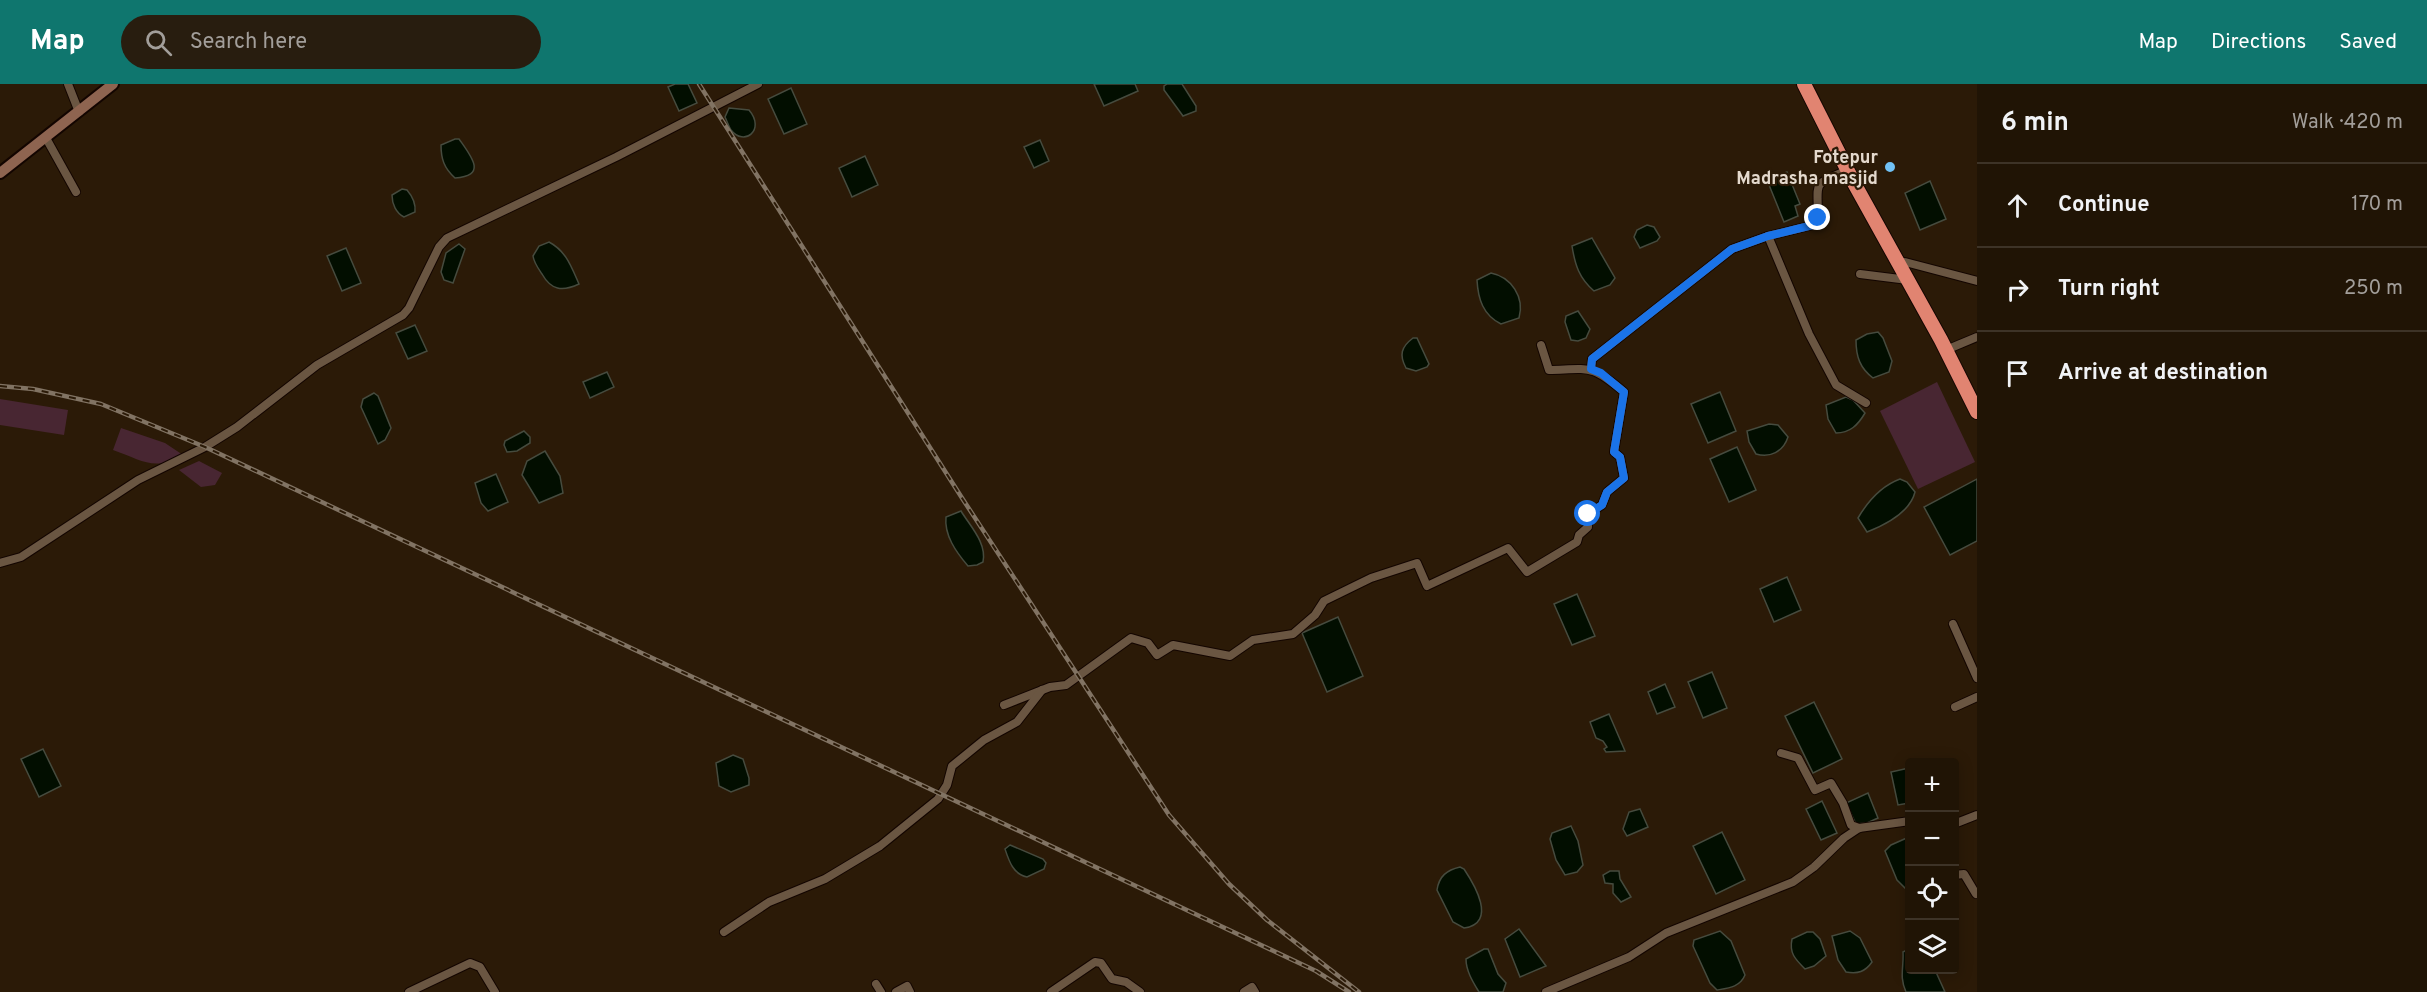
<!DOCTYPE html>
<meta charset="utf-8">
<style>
:root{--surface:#201405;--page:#281d0f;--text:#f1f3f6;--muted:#a29e9a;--line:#3d3327;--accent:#0f766e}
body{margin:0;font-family:Overpass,sans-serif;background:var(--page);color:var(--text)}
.controls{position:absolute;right:18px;bottom:18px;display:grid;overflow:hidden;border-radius:6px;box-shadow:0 3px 15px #0003}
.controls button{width:54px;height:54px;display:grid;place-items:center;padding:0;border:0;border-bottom:2px solid var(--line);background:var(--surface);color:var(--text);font:30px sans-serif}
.stop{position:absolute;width:18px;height:18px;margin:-14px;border:4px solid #1a73e8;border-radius:50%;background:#fff}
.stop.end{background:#1a73e8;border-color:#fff;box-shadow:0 2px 6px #0008}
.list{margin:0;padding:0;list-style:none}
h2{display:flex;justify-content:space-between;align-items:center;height:78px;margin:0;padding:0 24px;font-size:26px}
h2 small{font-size:20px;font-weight:400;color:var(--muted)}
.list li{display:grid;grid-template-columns:39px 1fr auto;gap:18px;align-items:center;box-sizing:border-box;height:84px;padding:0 24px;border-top:2px solid var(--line)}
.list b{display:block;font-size:22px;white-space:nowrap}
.list em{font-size:20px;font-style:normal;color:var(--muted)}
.icon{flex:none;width:33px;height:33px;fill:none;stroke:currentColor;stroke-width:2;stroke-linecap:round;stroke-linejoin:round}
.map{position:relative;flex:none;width:1977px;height:908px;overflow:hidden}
header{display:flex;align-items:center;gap:36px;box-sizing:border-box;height:84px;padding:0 30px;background:var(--accent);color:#fff}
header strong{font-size:28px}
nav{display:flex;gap:33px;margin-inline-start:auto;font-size:21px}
.search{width:420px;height:54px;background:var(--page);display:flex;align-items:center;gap:15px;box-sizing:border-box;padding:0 21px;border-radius:33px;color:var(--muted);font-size:22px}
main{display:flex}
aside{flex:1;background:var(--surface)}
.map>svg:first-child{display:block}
</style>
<header>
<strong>Map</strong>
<div class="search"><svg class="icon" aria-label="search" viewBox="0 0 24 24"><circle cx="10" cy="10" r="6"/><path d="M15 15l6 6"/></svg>Search here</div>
<nav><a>Map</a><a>Directions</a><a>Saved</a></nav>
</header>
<main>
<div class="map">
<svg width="1977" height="908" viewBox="0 0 1977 908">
<rect width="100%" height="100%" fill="#2b1a07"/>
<!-- green -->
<g fill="#482632">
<path d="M1937 298 1975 378 1918 405 1880 327Z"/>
<path d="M0 315 68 326 64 351 0 341Z"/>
<path d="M121 344 165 359 183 371C154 388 142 376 113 366Z"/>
<path d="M199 377 222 389 215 401 201 403 179 386Z"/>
</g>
<!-- water -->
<g fill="#020e00" stroke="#464b3e" stroke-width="1.5">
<path d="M675 0H688L697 19 679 27 668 3Z"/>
<path d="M1094 0H1135L1138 7 1104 22Z"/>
<path d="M1167 0H1182L1196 22V27L1183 32 1164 6V2Z"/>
<path d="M791 4 807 40 784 50 768 15Z"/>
<path d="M729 24 749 26C766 46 744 63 731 46 729 43 727 37 725 33Z"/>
<path d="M455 55H459C471 72 488 92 455 94 444 84 441 75 441 61Z"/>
<path d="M1040 56 1049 77 1034 84 1024 63Z"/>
<path d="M865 72 878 101 852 113 839 84Z"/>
<path d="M1787 88 1800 120 1795 122 1798 132 1784 138 1767 96Z"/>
<path d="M1930 97 1946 135 1920 146 1905 109Z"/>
<path d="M402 105 407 106C413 113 416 119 415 128L404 133C396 129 392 120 392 111Z"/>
<path d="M1647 141 1654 143 1660 153 1657 157 1640 164 1634 153 1637 146Z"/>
<path d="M1592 154 1615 194 1610 201 1594 207C1579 194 1575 181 1572 162Z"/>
<path d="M549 158C566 167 571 182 579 200 562 208 551 206 542 190 538 184 534 179 533 172L539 162Z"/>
<path d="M459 160 465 165 453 199 444 196 441 188 446 169Z"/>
<path d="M346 164 361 199 342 207 327 172Z"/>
<path d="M1491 189C1511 193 1525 213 1519 234L1501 240C1483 231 1478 215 1477 196Z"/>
<path d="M1578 227 1590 245 1586 254 1578 257 1571 256 1565 238 1566 232Z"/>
<path d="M415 241 427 267 408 275 396 249Z"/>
<path d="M1878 248 1883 254 1892 277 1889 288 1873 294C1860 284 1856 273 1856 256L1867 250Z"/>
<path d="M1413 254H1417L1429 280 1427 283 1416 287 1406 284C1399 271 1401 263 1413 254Z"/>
<path d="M607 288 614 303 590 314 583 298Z"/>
<path d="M1720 308 1736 347 1708 359 1691 320Z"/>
<path d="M374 309 378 312 391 344 385 356 378 360 361 323 363 315Z"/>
<path d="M1846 313 1853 316 1865 329C1858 341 1850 349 1836 349L1828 335 1826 321Z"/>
<path d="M1769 340 1778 341 1788 353C1783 368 1770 374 1756 370L1749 358 1747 347Z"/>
<path d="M524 347 530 353V359L517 367 507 368 504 361 505 357Z"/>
<path d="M1737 363 1756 406 1729 418 1710 375Z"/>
<path d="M545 367 560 392 563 409 539 419 522 391 527 377Z"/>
<path d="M496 390 508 418 488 427 481 419 475 399Z"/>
<path d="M1900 395 1907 398 1915 408C1910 428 1885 441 1867 448L1858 434C1868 417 1881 402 1900 395Z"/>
<path d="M1977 395V457L1950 471 1924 423Z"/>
<path d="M961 427C970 442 987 459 983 478L977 481 968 482C956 468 944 451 946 433Z"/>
<path d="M1787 493 1801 526 1774 538 1760 505Z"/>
<path d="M1577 510 1595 552 1572 561 1554 520Z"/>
<path d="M1338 533 1363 592 1327 608 1302 549Z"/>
<path d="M1712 588 1727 624 1703 634 1688 598Z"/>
<path d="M1665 600 1675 623 1657 630 1648 608Z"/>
<path d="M1814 618 1842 675 1813 689 1785 632Z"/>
<path d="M1609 630 1625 667 1606 668 1604 665 1607 663 1603 657 1596 654 1590 638Z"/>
<path d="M43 665 61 702 39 713 21 675Z"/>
<path d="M733 671 743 675 749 694V701L731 708 719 702 716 679Z"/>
<path d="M1909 684V719L1898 721 1891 688Z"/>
<path d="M1868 709 1878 734 1867 739 1856 740 1846 719Z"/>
<path d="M1822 717 1837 749 1821 756 1806 725Z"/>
<path d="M1640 725 1648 743 1627 752 1623 745 1629 728Z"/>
<path d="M1571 742 1578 757 1583 781 1577 788 1565 791 1556 776 1550 755 1552 749Z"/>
<path d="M1722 748 1745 796 1716 810 1693 762Z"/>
<path d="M1909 753 1910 808H1909L1897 796 1885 767 1891 761Z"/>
<path d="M1010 761 1043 775 1046 779 1044 785 1027 793C1013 790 1009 777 1005 765Z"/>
<path d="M1460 783 1464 785C1474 800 1498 839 1464 844L1453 838 1437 806C1439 792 1447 786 1460 783Z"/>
<path d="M1610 787H1619L1620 795 1631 813 1621 818 1613 809V800L1605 799 1603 791Z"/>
<path d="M1519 845 1546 882 1520 893 1505 855Z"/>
<path d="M1720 847 1731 857 1745 891C1740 903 1729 904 1717 906L1710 899 1693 862 1694 856Z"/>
<path d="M1850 847 1860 854 1872 878C1865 888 1858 890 1846 888L1838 876 1832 852Z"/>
<path d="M1807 848H1813L1820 855 1826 872 1814 882 1805 885C1795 875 1789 869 1792 855Z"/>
<path d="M1484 865H1488L1498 890 1506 899 1503 908H1479C1473 898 1466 887 1466 875Z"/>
<path d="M1909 865 1910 886H1935L1945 908H1906C1899 893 1904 883 1903 868Z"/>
</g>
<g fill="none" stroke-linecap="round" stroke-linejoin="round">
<defs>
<g id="street">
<path d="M68 0 79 28"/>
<path d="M46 54 76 108"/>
<path d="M1848 86C1811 102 1818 96 1818 134L1813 141 1768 152 1809 250 1836 301 1866 319"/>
<path d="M1905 178 1977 197"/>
<path d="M1860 190 1908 196"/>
<path d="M1953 263 1977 253"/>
<path d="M1591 285 1592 275 1732 165 1768 152"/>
<path d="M0 479 21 473 138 396 205 363 237 343 317 281 403 231 409 224 439 163 447 154 616 73 758 0"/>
<path d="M1953 540 1977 594"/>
<path d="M1004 621 1050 603 1066 601 1131 554 1148 559 1157 571 1173 561 1230 572 1253 556 1293 550 1315 531 1324 517 1371 494 1417 479 1427 502 1508 464 1527 488 1577 458 1579 451 1588 443V430L1602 421 1607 408 1624 394 1620 373 1614 368 1624 308C1591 280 1590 285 1549 286L1541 261"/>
<path d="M1955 623 1977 613"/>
<path d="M1781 669 1798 674 1815 706 1831 699 1843 719 1851 741 1859 744"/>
<path d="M1954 740 1977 731"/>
<path d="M1954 791 1964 790 1976 810"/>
<path d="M724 848 769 818 825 795 880 762 938 715 947 701 952 682 984 656 1017 638 1042 606"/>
<path d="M876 900 881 908"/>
<path d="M409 908 470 879 480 883 495 908"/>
<path d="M896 908 907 902 910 908"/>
<path d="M1051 908 1095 878 1101 879 1112 895 1126 898 1140 908"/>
<path d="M1244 908 1252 903 1255 908"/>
<path d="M1546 908 1629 873 1666 849 1793 798 1814 783 1844 754 1859 744 1910 737"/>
</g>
<path id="secondary" d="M0 89 113 0"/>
<path id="highway" d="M1804 0 1854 99 1941 256 1977 328"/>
</defs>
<!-- street casing -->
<use href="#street" stroke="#130500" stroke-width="10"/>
<!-- secondary casing -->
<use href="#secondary" stroke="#130500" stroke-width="14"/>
<!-- highway casing -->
<use href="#highway" stroke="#130500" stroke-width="16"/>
<!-- street -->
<use href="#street" stroke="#6a5642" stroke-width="8"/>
<!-- secondary -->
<use href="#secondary" stroke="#8e6450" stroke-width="10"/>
<!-- highway -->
<use href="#highway" stroke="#e18471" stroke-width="14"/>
<defs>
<g id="rail">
<path d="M699 0 962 414 1169 731 1229 800 1267 836 1359 908"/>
<path d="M0 302 33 305 101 320 205 363 1316 887 1349 908"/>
</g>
</defs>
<!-- rail casing -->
<use href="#rail" stroke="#817363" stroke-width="4.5"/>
<!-- rail -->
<use href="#rail" stroke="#2b1a07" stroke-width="2" stroke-dasharray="7" stroke-linecap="butt"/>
</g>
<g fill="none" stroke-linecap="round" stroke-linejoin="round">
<!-- route -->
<path stroke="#1a73e8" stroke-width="8" d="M1588 430 1602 421 1607 408 1624 394 1620 373 1614 368 1624 308 1601 289 1591 285 1592 275 1732 165 1768 152 1813 141 1818 134"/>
</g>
<!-- markers -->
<circle fill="#71c1f5" stroke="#2b1a07" stroke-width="2" cx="1890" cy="83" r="6"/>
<g text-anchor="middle" stroke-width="4.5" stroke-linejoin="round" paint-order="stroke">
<!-- poi labels -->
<g font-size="18" font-weight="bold" fill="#e4d9cd" stroke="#2b1a07" text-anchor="end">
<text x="1878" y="79">Fotepur<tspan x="1878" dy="21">Madrasha masjid</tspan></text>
</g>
</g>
</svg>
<div class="controls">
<button>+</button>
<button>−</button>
<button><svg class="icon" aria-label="locate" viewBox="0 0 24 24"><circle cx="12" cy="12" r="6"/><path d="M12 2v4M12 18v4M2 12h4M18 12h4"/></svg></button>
<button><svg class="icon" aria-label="layers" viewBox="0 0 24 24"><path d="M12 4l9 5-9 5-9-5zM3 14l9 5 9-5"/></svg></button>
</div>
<div class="stop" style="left:1588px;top:430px"></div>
<div class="stop end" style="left:1818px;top:134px"></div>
</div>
<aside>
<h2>6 min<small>Walk · 420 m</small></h2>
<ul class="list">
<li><svg class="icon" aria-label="ahead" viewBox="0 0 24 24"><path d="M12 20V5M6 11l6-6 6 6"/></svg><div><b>Continue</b></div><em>170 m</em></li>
<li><svg class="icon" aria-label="right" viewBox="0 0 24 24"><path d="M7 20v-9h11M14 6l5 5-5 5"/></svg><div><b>Turn right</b></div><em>250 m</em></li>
<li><svg class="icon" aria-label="arrive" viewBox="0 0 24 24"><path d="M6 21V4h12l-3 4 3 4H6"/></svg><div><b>Arrive at destination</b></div></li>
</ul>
</aside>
</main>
